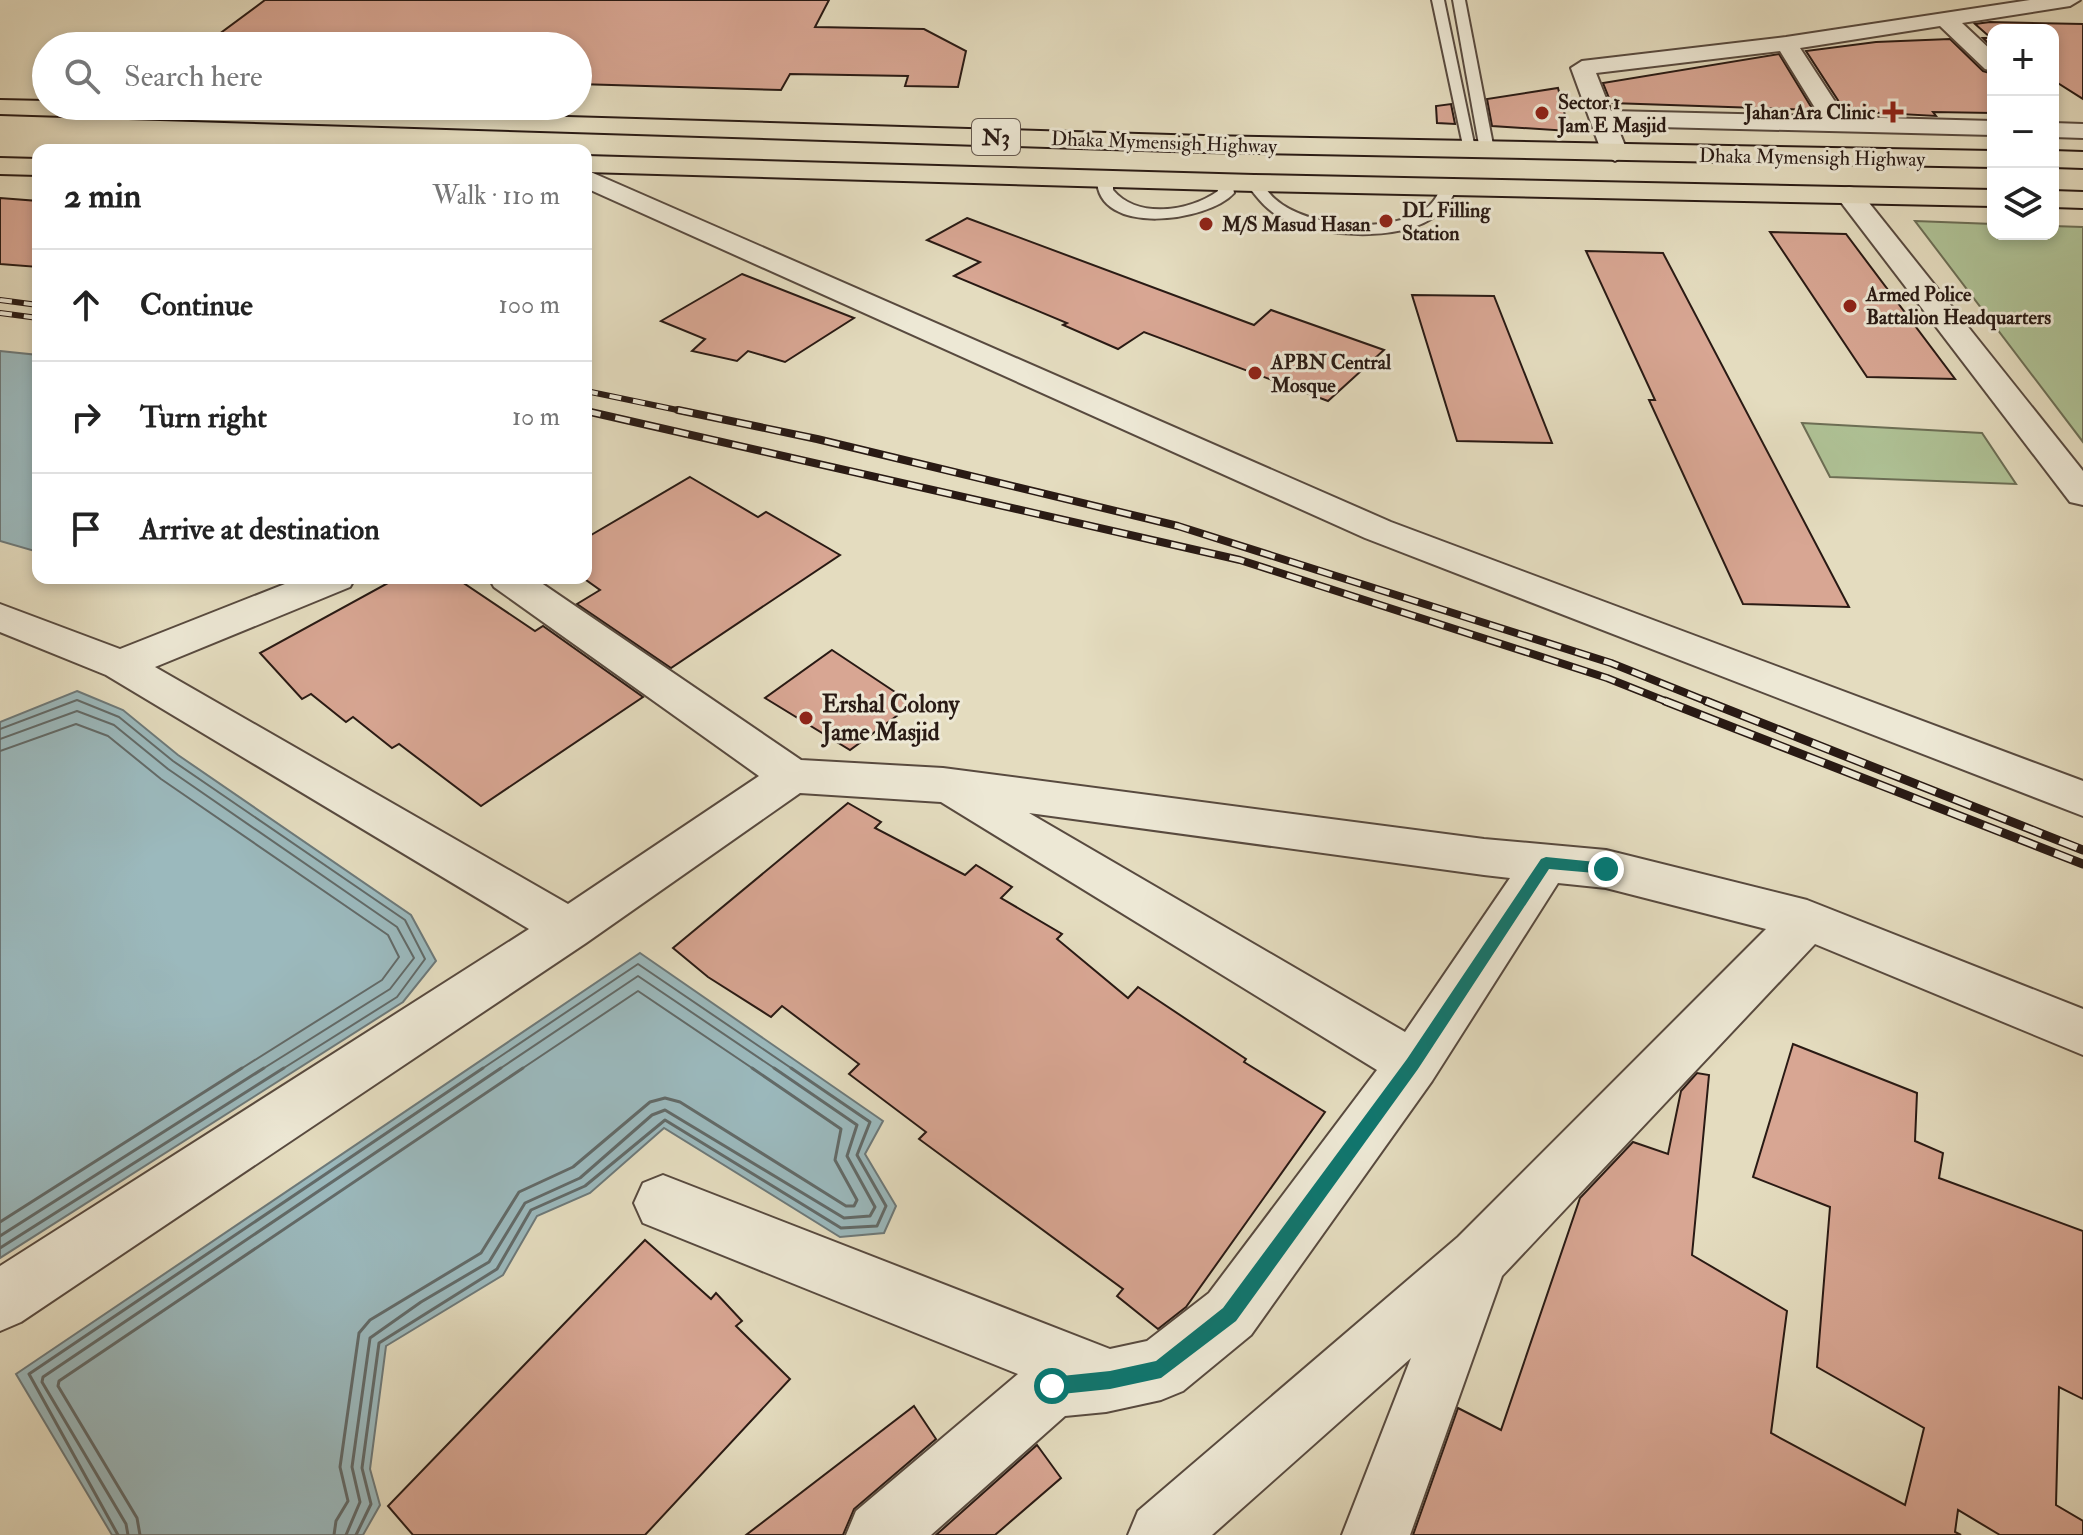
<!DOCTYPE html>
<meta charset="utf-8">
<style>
:root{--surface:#fff;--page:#f2f2f2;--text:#222;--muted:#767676;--line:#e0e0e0}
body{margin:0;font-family:"IM FELL Double Pica",serif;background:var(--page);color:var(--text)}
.controls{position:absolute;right:24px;top:24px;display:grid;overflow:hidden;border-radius:16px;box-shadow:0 4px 12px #0003}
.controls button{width:72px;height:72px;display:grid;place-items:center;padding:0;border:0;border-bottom:2px solid var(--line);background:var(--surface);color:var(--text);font:40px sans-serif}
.stop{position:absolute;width:24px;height:24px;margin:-18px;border:6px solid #0f766e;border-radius:50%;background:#fff}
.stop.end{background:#0f766e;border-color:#fff;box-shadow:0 2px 8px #0008}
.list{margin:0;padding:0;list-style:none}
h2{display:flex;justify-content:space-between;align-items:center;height:104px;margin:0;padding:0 32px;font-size:34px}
h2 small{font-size:26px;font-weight:400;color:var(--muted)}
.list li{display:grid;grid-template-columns:52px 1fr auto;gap:24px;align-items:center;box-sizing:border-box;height:112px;padding:0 32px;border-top:2px solid var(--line)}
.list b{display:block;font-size:30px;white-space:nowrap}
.list em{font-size:26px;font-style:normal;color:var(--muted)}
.icon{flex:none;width:44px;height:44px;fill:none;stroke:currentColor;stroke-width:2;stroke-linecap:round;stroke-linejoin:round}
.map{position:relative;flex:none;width:2083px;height:1535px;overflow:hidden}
.search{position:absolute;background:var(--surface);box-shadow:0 4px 12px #0003;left:32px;top:32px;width:560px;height:88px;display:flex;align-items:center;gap:20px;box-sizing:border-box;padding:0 28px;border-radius:44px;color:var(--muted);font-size:30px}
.panel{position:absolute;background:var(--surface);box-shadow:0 4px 12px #0003;left:32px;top:144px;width:560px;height:440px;border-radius:16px}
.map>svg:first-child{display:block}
</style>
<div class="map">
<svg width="2083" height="1535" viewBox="0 0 2083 1535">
<rect width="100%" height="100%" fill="#e4dcbf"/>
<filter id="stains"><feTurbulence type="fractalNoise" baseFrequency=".0025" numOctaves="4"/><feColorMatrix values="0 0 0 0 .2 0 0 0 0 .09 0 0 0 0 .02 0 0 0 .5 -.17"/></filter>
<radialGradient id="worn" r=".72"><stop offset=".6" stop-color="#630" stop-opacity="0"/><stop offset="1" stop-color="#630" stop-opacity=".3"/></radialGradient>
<!-- green -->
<g fill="#afc296" stroke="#6c6e55" stroke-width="2">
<path d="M1915 221 1993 224V234H2053V226L2083 227V442Z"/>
<path d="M1802 423 1982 433 2016 484 1830 477Z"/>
</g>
<!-- water -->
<g fill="#9bb9bd" stroke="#6d7979" stroke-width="2">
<path d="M0 351 38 355V552L0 541Z"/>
<path d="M77 691 123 710 178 755 411 915 436 961 403 1002 0 1258V722Z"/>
<path d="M640 953 883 1121 865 1154 896 1206 884 1233 840 1237 664 1128 590 1193 537 1216 503 1275 386 1346 370 1469 380 1505 363 1535H112L16 1374Z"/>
</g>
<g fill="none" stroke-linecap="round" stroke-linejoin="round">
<!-- shore-far1 -->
<g stroke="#626a68" stroke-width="2">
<path d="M0 729 77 700 119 717 173 761 405 920 425 959 397 997 281 1070"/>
<path d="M0 739 77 711 114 725 168 769 397 927 414 958 390 989 261 1070"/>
<path d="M0 751 76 724 108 736 161 779 388 935 399 957 382 980 239 1070"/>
<path d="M480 1070 638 964 794 1070"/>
<path d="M498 1070 638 976 777 1070"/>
<path d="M520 1070 638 991 755 1070"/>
</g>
<!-- shore -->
<g stroke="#626a68" stroke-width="3">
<path d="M0 1222 242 1068"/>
<path d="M0 1236 264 1068"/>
<path d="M0 1248 284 1068"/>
<path d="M118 1535 29 1374 483 1068"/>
<path d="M128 1535 126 1524 42 1382 43 1377 501 1068"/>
<path d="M140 1535 137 1518 58 1386 59 1381 523 1068"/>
<path d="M334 1535 336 1521 348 1501 340 1467 359 1333 370 1320 481 1253 519 1192 573 1167 650 1102 665 1098 680 1102 846 1206H854L857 1200 835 1160 841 1129 752 1068"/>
<path d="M346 1535 360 1502 352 1467 370 1338 421 1302 489 1262 525 1203 580 1178 652 1115 665 1110 844 1218 870 1216 875 1207 847 1156 857 1125 774 1068"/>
<path d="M356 1535 371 1504 362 1468 379 1343 497 1269 531 1210 585 1186 665 1120 841 1228 877 1226 886 1206 857 1155 870 1122 791 1068"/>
</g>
</g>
<!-- building -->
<g fill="#d8a693" stroke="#291a14" stroke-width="2">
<path d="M265 0H829L815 27 924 29 966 51 958 87 905 86 908 76 790 74 781 90 578 84V46H203Z"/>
<path d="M1990 22 2083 24V99L2053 80V30H1993V48L1983 38H1991L1975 24Z"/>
<path d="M1950 39 1983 71 1993 74V113L1933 112 1936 116 1845 111 1806 51 1876 42Z"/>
<path d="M1779 54 1813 110 1611 103 1603 83Z"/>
<path d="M1558 88 1569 131 1492 126 1487 99Z"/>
<path d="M1451 104 1455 124 1437 123 1436 106Z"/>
<path d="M0 198 38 201V267L0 264Z"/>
<path d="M967 218 1254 325 1271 310 1384 350 1328 401 1144 332 1118 349 1063 325 1067 323 954 276 980 262 927 240Z"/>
<path d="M1770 232 1846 234 1955 379 1867 377Z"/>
<path d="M1586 251 1663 253 1849 607 1743 604 1649 400H1655Z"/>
<path d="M742 274 854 318 785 362 748 351 737 361 692 351 705 339 661 321Z"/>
<path d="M1412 295 1494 296 1552 443 1457 441Z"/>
<path d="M690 477 758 517 766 512 840 555 671 668 577 604 600 590 586 580V538Z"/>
<path d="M397 578H456L535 631 543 626 643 697 481 806 399 744 392 748 353 717 346 722 311 694 302 699 260 653Z"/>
<path d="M832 650 913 704 850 750 765 698Z"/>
<path d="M848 803 881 822 875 828 965 875 976 865 1012 887 1001 898 1062 934 1057 939 1128 998 1138 987 1246 1059 1244 1062 1325 1112 1186 1307 1158 1329 1117 1296 1123 1289 919 1139 926 1132 849 1074 859 1064 782 1006 771 1017 708 977 673 948Z"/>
<path d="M1793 1044 1917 1093 1915 1141 1943 1153 1939 1178 2083 1231V1399L2059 1387 2056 1505 2083 1521V1535H2000L1958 1510 1955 1532 1961 1535H1413L1458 1408 1501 1430 1580 1198 1633 1142 1668 1154 1681 1091 1697 1073 1709 1075 1692 1255 1787 1311 1771 1433 1905 1505 1924 1428 1817 1367 1830 1207 1753 1177Z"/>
<path d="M645 1240 711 1299 716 1293 742 1321 736 1326 790 1379 645 1535H413L388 1506Z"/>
<path d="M914 1406 936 1439 854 1509 843 1535H746Z"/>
<path d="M1037 1445 1061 1478 995 1535H936Z"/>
</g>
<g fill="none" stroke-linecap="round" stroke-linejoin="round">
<defs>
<g id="service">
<path d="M1432 0H1444L1476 153 1464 150Z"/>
<path d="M1453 0H1465L1494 150 1487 154 1480 150Z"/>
<path d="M1105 174 1113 179V190C1137 219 1189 212 1218 191L1216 182 1224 177 1232 182 1234 193C1208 222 1097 237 1097 179Z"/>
<path d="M1249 180H1259C1264 186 1269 194 1275 199 1308 229 1398 236 1431 204 1437 198 1440 189 1444 183L1458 186C1454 193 1451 201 1445 207 1415 244 1325 238 1286 220 1268 212 1258 199 1246 183Z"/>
</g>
<g id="minor">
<path d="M2030 0H2080L2070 6 1962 23 1993 52V71L1985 69 1940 26 1800 48 1845 117 1993 121V135L1617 126 1628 153 1615 161 1602 153 1571 68 1582 61 1786 37ZM1780 51 1820 116 1611 111 1596 73Z"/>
<path d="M2053 123 2083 124V138L2053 137Z"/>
<path d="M1849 187 1858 189 2083 471V505L2070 502 1840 201 1836 195 1840 189Z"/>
<path d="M300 578H355L350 587 155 667 568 904 759 776 494 587 489 578H534L801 760 943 768 1484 839 1606 850 1807 900 2083 1009V1055L1815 944 1502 1276 1410 1535H1342L1411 1358 1212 1535H1128L1138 1511 1458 1237 1766 929 1606 888 1558 883 1432 1081 1251 1335 1183 1391 1161 1400 1106 1412 1065 1416 931 1535H846L856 1511 1018 1374 643 1223 634 1203 643 1183 663 1175 1110 1349 1147 1341 1209 1293 1377 1070 941 802 800 793 586 943 21 1322 0 1331V1266L529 929 106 675 0 632V604L120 649ZM1029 813 1484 875 1510 878 1405 1032Z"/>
</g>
<path id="tertiary" d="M586 170 1391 522 2083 781V816L1365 538 586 188Z"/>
<g id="trunk">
<path d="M0 100 46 101V106H203L1204 136 1993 151V167L1204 152 0 114Z"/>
<path d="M2053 151 2083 152V168L2053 167Z"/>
<path d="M586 156 1254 175 1993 190V206L1254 191 586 172Z"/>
<path d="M0 158 38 159V175L0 174Z"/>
<path d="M2053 191 2083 192V208L2053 207Z"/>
</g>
</defs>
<!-- service casing -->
<use href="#service" stroke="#584a3f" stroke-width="4"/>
<!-- minor casing -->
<use href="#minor" stroke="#584a3f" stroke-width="4"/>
<!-- tertiary casing -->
<use href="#tertiary" stroke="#584a3f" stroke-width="4"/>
<!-- trunk casing -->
<use href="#trunk" stroke="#291a14" stroke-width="4"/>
<!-- service -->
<use href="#service" fill="#ede8d5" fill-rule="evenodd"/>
<!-- minor -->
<use href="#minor" fill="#ede8d5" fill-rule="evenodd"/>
<!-- tertiary -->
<use href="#tertiary" fill="#ede8d5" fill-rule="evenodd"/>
<!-- trunk -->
<use href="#trunk" fill="#e4dcbf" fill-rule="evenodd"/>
<defs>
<g id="rail-far2">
<path d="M0 300 38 305"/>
<path d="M0 313 38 318"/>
<path d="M586 391 687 412"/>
<path d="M586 411 591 412"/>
</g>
<g id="rail-far1">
<path d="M678 410 817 439 1178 526 1611 663 1711 703"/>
<path d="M586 411 1240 560 1607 678 1670 703"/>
</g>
<g id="rail">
<path d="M1665 701 2083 864"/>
<path d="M1706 701 2083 850"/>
</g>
</defs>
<!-- rail-far2 casing -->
<use href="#rail-far2" stroke="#291a14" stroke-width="6"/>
<!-- rail-far1 casing -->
<use href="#rail-far1" stroke="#291a14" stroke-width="8"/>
<!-- rail casing -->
<use href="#rail" stroke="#291a14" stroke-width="9"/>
<!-- rail-far2 -->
<use href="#rail-far2" stroke="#ede8d5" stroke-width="4" stroke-dasharray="12" stroke-linecap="butt"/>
<!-- rail-far1 -->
<use href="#rail-far1" stroke="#ede8d5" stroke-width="5" stroke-dasharray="15" stroke-linecap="butt"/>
<!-- rail -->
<use href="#rail" stroke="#ede8d5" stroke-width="6" stroke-dasharray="19" stroke-linecap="butt"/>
</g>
<!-- route -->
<path fill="#0f766e" d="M1546 857 1606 863 1613 869 1606 874 1549 869 1418 1069 1236 1321 1161 1378 1110 1389 1052 1395 1045 1392 1043 1386 1052 1377 1110 1371 1156 1361 1223 1308 1407 1059 1541 859Z"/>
<!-- markers -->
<g fill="#8f2418" stroke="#ede8d5" stroke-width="3">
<path d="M1889 100h8v8h8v8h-8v8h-8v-8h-8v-8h8z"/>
<circle cx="1542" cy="113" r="8"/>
<circle cx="1386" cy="221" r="8"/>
<circle cx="1206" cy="224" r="8"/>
<circle cx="1850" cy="306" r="8"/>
<circle cx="1255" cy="373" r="8"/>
<circle cx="806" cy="718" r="8"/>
</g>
<g text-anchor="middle" stroke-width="6" stroke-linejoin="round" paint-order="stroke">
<!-- far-poi labels -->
<g font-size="20" font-weight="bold" fill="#291a14" stroke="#ede8d5" text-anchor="start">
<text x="1558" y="109">Sector 1<tspan x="1558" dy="23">Jam E Masjid</tspan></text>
<text x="1875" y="119" text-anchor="end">Jahan Ara Clinic</text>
<text x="1402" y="217">DL Filling<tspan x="1402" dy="23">Station</tspan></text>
<text x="1222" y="231">M/S Masud Hasan</text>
<text x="1866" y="301">Armed Police<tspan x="1866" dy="23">Battalion Headquarters</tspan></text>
<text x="1271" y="369">APBN Central<tspan x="1271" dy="23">Mosque</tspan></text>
</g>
<!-- far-street labels -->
<g font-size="20" fill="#291a14" stroke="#ede8d5">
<text transform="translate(1164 142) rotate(2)" y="7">Dhaka Mymensigh Highway</text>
<text transform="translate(1812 157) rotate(1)" y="7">Dhaka Mymensigh Highway</text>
</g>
<!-- shield labels -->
<rect fill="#ede8d5" stroke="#64584e" stroke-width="2" x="972" y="119" width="48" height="36" rx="6"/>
<g font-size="22" font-weight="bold" fill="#291a14">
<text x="996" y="145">N3</text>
</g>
<!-- poi labels -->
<g font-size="24" font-weight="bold" fill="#291a14" stroke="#ede8d5" text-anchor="start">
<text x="822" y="712">Ershal Colony<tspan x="822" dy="28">Jame Masjid</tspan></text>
</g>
</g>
<rect width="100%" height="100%" filter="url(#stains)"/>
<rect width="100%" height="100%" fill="url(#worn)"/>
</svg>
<div class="controls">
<button>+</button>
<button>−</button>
<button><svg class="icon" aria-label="layers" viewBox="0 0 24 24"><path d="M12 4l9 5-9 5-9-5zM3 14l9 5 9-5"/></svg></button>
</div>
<div class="stop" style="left:1052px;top:1386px"></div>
<div class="stop end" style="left:1606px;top:869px"></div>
<div class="search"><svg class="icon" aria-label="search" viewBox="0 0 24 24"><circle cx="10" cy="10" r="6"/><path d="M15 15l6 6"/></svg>Search here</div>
<section class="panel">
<h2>2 min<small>Walk · 110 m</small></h2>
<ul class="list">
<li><svg class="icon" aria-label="ahead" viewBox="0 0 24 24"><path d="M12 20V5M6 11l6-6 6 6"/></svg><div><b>Continue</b></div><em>100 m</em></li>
<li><svg class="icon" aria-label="right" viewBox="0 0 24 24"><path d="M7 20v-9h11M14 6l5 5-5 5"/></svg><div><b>Turn right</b></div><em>10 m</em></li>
<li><svg class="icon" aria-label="arrive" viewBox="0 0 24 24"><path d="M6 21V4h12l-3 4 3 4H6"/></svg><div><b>Arrive at destination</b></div></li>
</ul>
</section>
</div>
